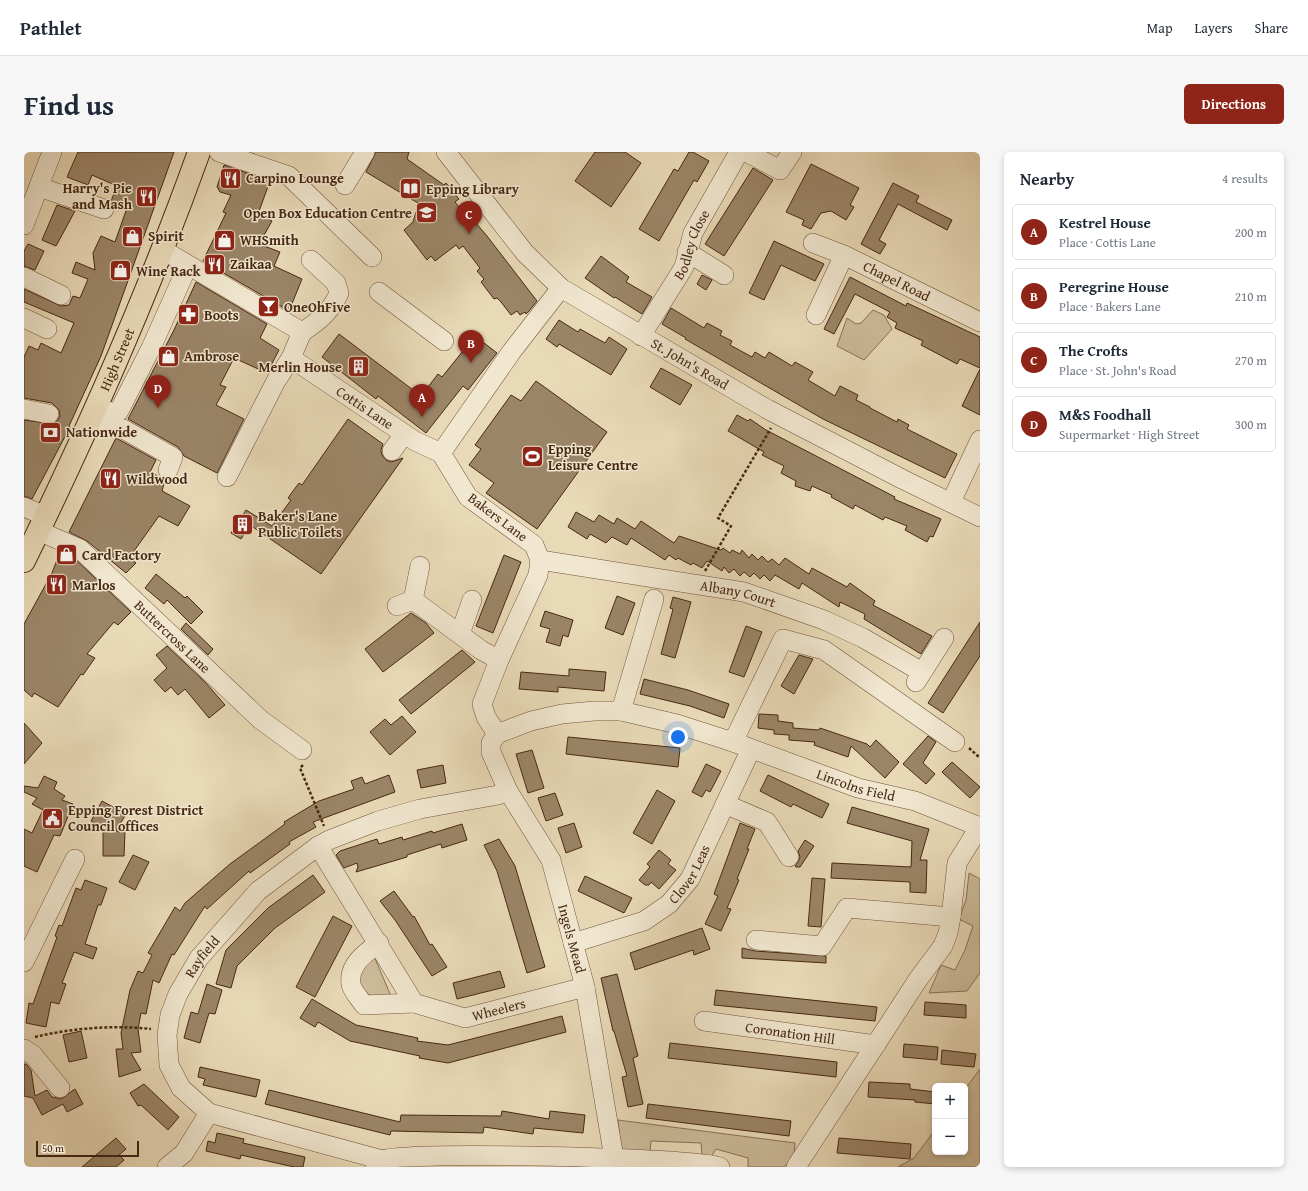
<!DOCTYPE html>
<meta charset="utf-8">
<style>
:root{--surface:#fff;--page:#f6f6f7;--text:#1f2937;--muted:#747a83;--line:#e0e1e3;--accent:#8f2418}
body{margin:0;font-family:"Gentium Book Plus",serif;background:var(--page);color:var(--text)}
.controls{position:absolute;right:12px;bottom:12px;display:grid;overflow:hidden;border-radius:6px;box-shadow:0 2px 6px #0003}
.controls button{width:36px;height:36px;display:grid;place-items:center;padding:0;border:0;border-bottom:1px solid var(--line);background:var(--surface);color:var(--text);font:20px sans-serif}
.scale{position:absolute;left:12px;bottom:10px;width:103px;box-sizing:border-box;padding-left:4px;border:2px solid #472813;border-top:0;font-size:11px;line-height:14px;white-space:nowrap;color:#472813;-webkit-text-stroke:3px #f1e7d0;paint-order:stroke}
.you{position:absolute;left:654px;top:585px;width:14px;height:14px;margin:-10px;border:3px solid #fff;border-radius:50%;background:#1a73e8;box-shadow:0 0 0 6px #1a73e833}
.badge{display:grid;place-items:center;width:26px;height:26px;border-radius:50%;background:var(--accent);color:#fff;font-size:13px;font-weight:700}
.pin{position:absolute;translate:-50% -33px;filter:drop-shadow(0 1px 2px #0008)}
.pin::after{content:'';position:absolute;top:21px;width:14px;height:12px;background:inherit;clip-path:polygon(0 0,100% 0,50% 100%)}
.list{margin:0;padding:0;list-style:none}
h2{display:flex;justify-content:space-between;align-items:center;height:52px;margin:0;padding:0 16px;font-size:17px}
h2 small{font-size:13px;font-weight:400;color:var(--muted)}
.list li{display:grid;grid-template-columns:26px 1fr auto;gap:12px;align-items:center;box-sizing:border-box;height:56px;margin:0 8px 8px;padding:0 8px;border:1px solid var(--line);border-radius:6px}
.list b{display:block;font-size:15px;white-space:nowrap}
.list p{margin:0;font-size:13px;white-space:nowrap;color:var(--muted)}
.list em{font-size:13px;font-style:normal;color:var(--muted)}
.map{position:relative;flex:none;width:956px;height:1015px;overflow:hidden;border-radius:6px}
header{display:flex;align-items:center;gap:24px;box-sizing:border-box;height:56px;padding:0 20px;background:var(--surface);border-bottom:1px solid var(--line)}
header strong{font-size:19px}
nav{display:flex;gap:22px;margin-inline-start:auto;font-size:14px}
.intro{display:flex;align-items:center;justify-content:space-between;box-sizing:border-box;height:96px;padding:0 24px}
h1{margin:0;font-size:28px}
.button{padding:10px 18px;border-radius:6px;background:var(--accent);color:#fff;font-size:14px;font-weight:700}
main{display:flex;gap:24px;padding:0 24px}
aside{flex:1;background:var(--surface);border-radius:6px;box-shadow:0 2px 6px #0003}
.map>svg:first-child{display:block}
</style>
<header>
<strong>Pathlet</strong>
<nav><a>Map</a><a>Layers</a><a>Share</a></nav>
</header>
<div class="intro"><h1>Find us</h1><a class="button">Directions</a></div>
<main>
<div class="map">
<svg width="956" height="1015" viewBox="0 0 956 1015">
<rect width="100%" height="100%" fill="#e9dab7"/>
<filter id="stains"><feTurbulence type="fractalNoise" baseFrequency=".005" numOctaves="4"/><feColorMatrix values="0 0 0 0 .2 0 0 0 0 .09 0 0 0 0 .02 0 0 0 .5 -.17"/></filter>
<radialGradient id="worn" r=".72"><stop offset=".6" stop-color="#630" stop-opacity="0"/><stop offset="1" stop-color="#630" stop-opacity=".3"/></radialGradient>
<!-- green -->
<g fill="#cdbc9b" stroke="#8a7257">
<path d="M849 158 860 163 868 177 840 208 813 194 823 166 832 172 837 171Z"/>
<path d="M945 721 956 727V821L943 839 905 841 917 813 931 818 941 798 949 774 935 767 942 748Z"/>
<path d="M350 804 367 844C340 848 333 844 334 816Z"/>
<path d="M956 917V1015H874L890 1006 911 978V1000H941V937Z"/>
<path d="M594 968 771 991 770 1004 760 1015H724V1006L692 997 687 1005 678 1004 677 991 627 989 626 1000 597 998Z"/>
</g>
<!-- building -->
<g fill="#9b8568" stroke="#472813">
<path d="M54 0H150L77 204 45 274 46 275 8 347 0 344V268L28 272 33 269 36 264 35 258 28 251 0 246V205L5 194 14 198 17 191 37 201 50 171 0 150V137L37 154 45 153 49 144 56 146 64 127 48 121 52 110 71 118 69 101 77 84 91 90 103 56 87 49 93 34 68 23 64 33 43 25Z"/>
<path d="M352 0H385L383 7 420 33 422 31 435 47 431 50 448 72 451 70 463 84 513 149 504 160 502 162 501 160 496 163 493 159 487 163 477 150 473 146 470 147 457 130 460 127 453 119 456 116 439 94 435 97 432 93 411 109 407 104 403 108 380 78 389 70 392 60 399 54 342 20Z"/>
<path d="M571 0H601L617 11 587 55 551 29Z"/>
<path d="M665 0H669L685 9 673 30 670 28 635 89 615 77 650 17 654 19Z"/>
<path d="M787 12 835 36 826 53 830 55 822 68 807 59 797 61 787 77 778 73 780 68 762 60Z"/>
<path d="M200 13 246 29 234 62 248 69 235 92 256 100 250 114 278 127 265 159 179 109 202 61 199 60 207 43 196 40 193 35Z"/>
<path d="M729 16 749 28 700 104 681 92Z"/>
<path d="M869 31 895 44 892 50 928 68 923 78 874 52 855 88 862 92 856 102 837 92Z"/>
<path d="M33 53 51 59 32 94 18 88Z"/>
<path d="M750 89 800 112 791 129 757 113 740 148 725 141Z"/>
<path d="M4 92 20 99 11 118 0 114V99Z"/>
<path d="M577 104 605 125 602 130 628 145 618 162 591 145 590 146 561 126Z"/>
<path d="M678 123 688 128 682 138 673 132Z"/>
<path d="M826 125 882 154 883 151 956 185V216L936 207 933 212 897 193 899 189 871 176 873 171 863 165 866 160 831 142 810 182 800 177Z"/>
<path d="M172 130 243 172 236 186 255 198 243 221 210 206 196 233 202 235 192 253 220 267 193 321 160 304 154 295 104 267 150 178Z"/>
<path d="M647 156 680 176 683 171 698 179 696 183 708 189 706 193 728 205 731 200 741 206 745 200 768 214 771 210 789 220 784 228 811 244 816 234 834 243 832 248 846 255V256L873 270 874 267 885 273 883 277 933 302 921 326 799 267 661 187 662 186 638 172Z"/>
<path d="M535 168 554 180 556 177 581 191 585 185 603 197 587 223 535 192 533 195 522 187Z"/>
<path d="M315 182 397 244 414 222 418 225 451 184 473 201 444 238 439 234 402 281 354 244 352 247 298 205Z"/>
<path d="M637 216 668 233 656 253 626 235Z"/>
<path d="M956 217V263L938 254Z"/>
<path d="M512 229 583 280 513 377 462 341 470 331 445 313 457 297 451 293 487 243 497 249Z"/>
<path d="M713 263 724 269 726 267 742 278 871 345 870 347 917 367 909 385 906 384 903 390 881 378 883 374 861 365 859 368 831 353 829 357 807 345 808 343 788 334 786 339 771 334 772 329 757 321 760 314 738 303 740 300 704 279Z"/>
<path d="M324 267 359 292 357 298 358 303 362 308 367 310 379 306 297 422 226 373 217 387 207 381 222 358 248 374 267 348 264 346 269 339 275 331 278 333Z"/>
<path d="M92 286 132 308 126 320 141 328 138 339 166 354 154 374 135 364 105 406 112 411 102 421 63 389 45 380Z"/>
<path d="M552 360 570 370 575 363 590 372 593 366 611 377 617 369 650 391 655 384 697 398 699 396 706 401 708 398 716 402 718 398 725 406 728 402 734 408 738 404 744 410 748 407 755 413 761 406 785 422 788 416 823 435 826 431 851 449 849 453 908 484 897 502 840 467 841 462 816 450 815 455 778 431 775 437 751 423 746 429 740 423 736 427 730 421 726 425 720 420 716 424 710 417 705 421 700 415 698 419 683 409 678 416 669 411 667 413 654 406 652 408 645 403 641 408 607 386 603 393 588 385 582 391 566 382 563 387 544 375Z"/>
<path d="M36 400 50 406 107 460 94 473 90 470 63 502 71 506 59 523 57 522 34 555 10 541 8 545 0 538V472L28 421Z"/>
<path d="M480 403 497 410 469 481 452 474Z"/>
<path d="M132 422 161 446 163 444 179 460 167 472 143 448 140 452 121 436Z"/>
<path d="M593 444 611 451 599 483 581 476Z"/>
<path d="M649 445 667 450 651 506 637 502 649 457 646 456Z"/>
<path d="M521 459 549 468 544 485 539 483 536 494 522 490 526 477 516 474Z"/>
<path d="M387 461 402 471 410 481 359 520 341 497Z"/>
<path d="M956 470V504L919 561 904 551Z"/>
<path d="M162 471 189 497 184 503 157 477Z"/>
<path d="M722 474 738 480 720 525 705 520Z"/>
<path d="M143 494 182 531 201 553 185 566 161 537 154 543 147 535 141 540 130 528 143 516 132 503Z"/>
<path d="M438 498 451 510 387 562 375 548Z"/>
<path d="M775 503 789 507 770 542 757 534Z"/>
<path d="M545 517 582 520 580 539 534 535V540L495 537 497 520 545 524Z"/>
<path d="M620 527 664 538 705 552 700 566 666 554 616 542Z"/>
<path d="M735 562 754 563V569L769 571V576L795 578 796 576 843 592 846 595 852 588 875 610 861 626 827 594 824 605 790 593 791 590 765 588V583L750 582V578L734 576Z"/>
<path d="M378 564 392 580 366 603 346 580 361 567 367 573Z"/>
<path d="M0 571 18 591 0 612Z"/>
<path d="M904 584 912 590 899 611 911 622 902 632 879 612Z"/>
<path d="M544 585 656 596 654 615 542 602Z"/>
<path d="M508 598 520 636 504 641 492 602Z"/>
<path d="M928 610 956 635 946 646 918 620Z"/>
<path d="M682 612 697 619 686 640 682 638 678 645 668 640Z"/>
<path d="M419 613 422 631 397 636 393 618Z"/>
<path d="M365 623 371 640 289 670 292 675 265 690 266 692 226 721 225 719 183 757 181 754 150 803 148 802 135 831 129 828 122 862 117 861 114 877 117 900 107 901 117 918 95 925 92 897H99L97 881 106 838 114 819 119 821 128 803 124 801 151 755 156 759 161 751 206 712 261 672 260 670 295 649 330 637 327 629 338 625 341 632Z"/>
<path d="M744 623 805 652 798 666 769 652 767 655 736 639Z"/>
<path d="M20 624 33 630 30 637 41 644 38 648 49 652 36 684 30 683 13 720 0 714V677L8 681 19 658 8 652 13 646 0 640V634L14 636Z"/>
<path d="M633 638 651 649 628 692 609 681Z"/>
<path d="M531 641 539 663 522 669 514 646Z"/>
<path d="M78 649 102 662 92 679H101L100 704H79V676L67 669Z"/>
<path d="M828 655 905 677 896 708H903L902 741 886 740V730L807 726 808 711 887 715 888 689 823 671Z"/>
<path d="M550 671 558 695 542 701 534 676Z"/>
<path d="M716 671 731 677 723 697H725L713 727 715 728 703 756 707 757 697 779 681 772 694 744 690 742Z"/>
<path d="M438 672 443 688 418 696 417 692 383 703V705L332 720 334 715 333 711 320 716 312 703 316 699 353 687 355 692 378 685 379 688 408 679 409 681Z"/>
<path d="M475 687 491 714 521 815 503 821 473 719 460 693Z"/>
<path d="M781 688 790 694 776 715H772L771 714 774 710 776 705 774 699Z"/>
<path d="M635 698 647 708 644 712 652 718 635 737 627 730 625 733H621L615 728 626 715 623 712Z"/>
<path d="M109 703 125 710 111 738 95 730Z"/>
<path d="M289 723 301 740 251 776 213 814 207 836 192 832 202 798 244 756Z"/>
<path d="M561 724 608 746 600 761 554 739Z"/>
<path d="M788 726 801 727 797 775 784 774Z"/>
<path d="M61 728 83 736 77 753H74L61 792 73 796 69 807 50 800 38 831 42 832 35 852 27 850 22 875 2 871 5 851 9 852 33 785 31 784 35 773 38 774 52 736 57 738Z"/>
<path d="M370 739 389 765 390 764 406 793 408 792 423 815 408 824 371 768 356 749Z"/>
<path d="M309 764 328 774 291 845 272 835Z"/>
<path d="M678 776 686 797 670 803 669 798 611 818 606 801Z"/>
<path d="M718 796 731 799 802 804V811L718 806Z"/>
<path d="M476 819 481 835 433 847 429 831Z"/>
<path d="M593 822 614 904 609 906 619 952 604 955 598 925 603 924 590 879H589L577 826Z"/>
<path d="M183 832 198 838 191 862 185 861 176 891 160 886 167 860 174 862Z"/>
<path d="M692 838 853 855 851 869 690 853Z"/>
<path d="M288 847 332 873 394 886 393 889 424 893 538 864 542 880 424 911 395 906 396 904 326 889 294 870 291 875 276 866Z"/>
<path d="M901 850 942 853V866L900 863Z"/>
<path d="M57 879 63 906 45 910 39 883Z"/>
<path d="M646 891 813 910 812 925 644 906Z"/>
<path d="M880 892 914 895 913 908 879 905Z"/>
<path d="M918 898 952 902 950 915 917 912Z"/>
<path d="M0 912H2L7 918 11 944 23 938 28 945 37 947 51 937 59 952 43 960 39 952 18 963 9 946 0 944Z"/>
<path d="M176 915 236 928 232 945 179 933 181 927 174 925Z"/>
<path d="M845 930 886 932V937L911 940V952L891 950V948L844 945Z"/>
<path d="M120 932 155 965 144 978 117 953 114 954 106 941Z"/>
<path d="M245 938 376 970 377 963 477 964 478 959 525 967 526 959 561 963 559 981 510 976 509 982 460 975 459 981 367 979 366 983 241 952Z"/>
<path d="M624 952 767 969 765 984 622 966Z"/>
<path d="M193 981 220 987 219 991 281 1005 279 1015H270L217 1003 216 1007 182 999 184 989 191 991Z"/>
<path d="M92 986 102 997 95 1003 100 1008 92 1015H58Z"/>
<path d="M815 986 887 992 886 1007 813 1001Z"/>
</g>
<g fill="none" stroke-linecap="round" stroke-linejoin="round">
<defs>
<g id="minor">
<path d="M195 0 265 24 348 105"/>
<path id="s1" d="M422 0 501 101 537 136 743 257 880 328 956 365"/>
<path d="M722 0 756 18 768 0"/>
<path d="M321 33 341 0"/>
<path d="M15 35 80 57"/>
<path d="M0 73 28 0"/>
<path id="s2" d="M789 91 820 103 956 170"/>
<path d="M139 98 278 180 267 206 252 229 203 325"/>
<path d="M663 100 700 123"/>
<path d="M0 125 37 143"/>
<path d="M355 140 420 189"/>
<path d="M792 163 820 103"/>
<path d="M0 166 23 177"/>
<path d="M278 180C293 171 308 158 315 141L312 131 287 108"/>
<path id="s3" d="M617 184 660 115 669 81 715 0"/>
<path id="s4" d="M267 206 391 289 417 301"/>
<path d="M72 256 90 261 95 259 127 196 161 120V111"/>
<path d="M0 257 25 262"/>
<path d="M69 265 99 277 149 305 144 318"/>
<path d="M368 299 380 282"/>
<path d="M927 350 956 288"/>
<path d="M0 355 21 364"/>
<path id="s5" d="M15 379 56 397 237 568 278 598"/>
<path id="s6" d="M516 408 720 440 800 468 839 486 898 520"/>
<path d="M389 448 396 414"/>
<path d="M373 454 389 448 457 498 475 508"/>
<path d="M436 482 448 448"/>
<path d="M892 530 920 486"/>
<path d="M597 559 630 447"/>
<path d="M473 582 462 565 458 552 475 508 514 423 516 408 510 393 444 345 417 301 488 199 537 136"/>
<path id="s7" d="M473 582 507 569 538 562 570 559H597L653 572 709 590 834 636 891 649 956 675"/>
<path id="s8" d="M473 582 467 591V600L484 639 527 708 561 835 590 1006"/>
<path d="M709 590 759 487 800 498 931 590"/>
<path d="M701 652 743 670 765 705"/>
<path id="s9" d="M294 694 390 851 441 866 561 835"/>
<path d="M732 788 798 794 823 756 927 765"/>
<path d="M355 791C341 801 324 813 327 832 328 839 336 847 340 853L390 851"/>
<path id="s10" d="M549 791 620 769 645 752 666 727 727 597"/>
<path d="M0 810 51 707"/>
<path id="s11" d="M680 869 852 893"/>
<path d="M0 897 9 903 36 936"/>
<path id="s12" d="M358 1008 185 961 157 936 145 913 143 883 146 863 154 842 175 806 234 739 294 694 305 688 354 669 396 657 474 643 484 639"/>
<path d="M143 1015 160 1001 185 961"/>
<path d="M351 1015C353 1013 356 1009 358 1008 377 999 674 1005 696 1015"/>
<path d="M772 1015 895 826 919 794 924 781 927 765 933 711 956 674"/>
</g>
<g id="major">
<path id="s13" d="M0 409C65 276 125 140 175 0"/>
</g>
</defs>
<!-- minor casing -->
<use href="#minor" stroke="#70543c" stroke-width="20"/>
<!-- major casing -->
<use href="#major" stroke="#472813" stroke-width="24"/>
<!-- path -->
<g stroke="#472813" stroke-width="2.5" stroke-dasharray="3 2" stroke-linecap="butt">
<path d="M681 419 707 374 694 366 747 276"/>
<path d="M945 596 956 606"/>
<path d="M279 613 276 616 300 674"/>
<path d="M11 885C48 876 90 873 127 877"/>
</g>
<!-- minor -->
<use href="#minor" stroke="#f1e7d0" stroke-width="19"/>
<!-- major -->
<use href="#major" stroke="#e9dab7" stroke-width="22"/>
</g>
<!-- icons -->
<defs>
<symbol id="restaurant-square" viewBox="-11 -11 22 22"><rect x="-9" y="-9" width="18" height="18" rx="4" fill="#8f2418" stroke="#f1e7d0"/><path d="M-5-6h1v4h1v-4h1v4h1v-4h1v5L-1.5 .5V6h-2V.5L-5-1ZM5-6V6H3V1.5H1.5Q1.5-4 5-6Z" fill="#fff"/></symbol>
<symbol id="library-square" viewBox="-11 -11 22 22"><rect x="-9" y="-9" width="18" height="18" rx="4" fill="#8f2418" stroke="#f1e7d0"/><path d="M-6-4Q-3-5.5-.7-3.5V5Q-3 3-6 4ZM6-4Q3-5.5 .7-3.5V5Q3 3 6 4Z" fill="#fff"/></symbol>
<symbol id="school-square" viewBox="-11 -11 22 22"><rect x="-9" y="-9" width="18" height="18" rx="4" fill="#8f2418" stroke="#f1e7d0"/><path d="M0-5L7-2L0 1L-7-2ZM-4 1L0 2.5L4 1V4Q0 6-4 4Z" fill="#fff"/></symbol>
<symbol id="shop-square" viewBox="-11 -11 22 22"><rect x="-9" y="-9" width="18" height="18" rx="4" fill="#8f2418" stroke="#f1e7d0"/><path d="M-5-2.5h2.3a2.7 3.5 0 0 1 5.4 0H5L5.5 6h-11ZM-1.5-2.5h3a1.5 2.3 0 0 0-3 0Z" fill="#fff"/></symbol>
<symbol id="bar-square" viewBox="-11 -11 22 22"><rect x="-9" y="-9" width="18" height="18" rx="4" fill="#8f2418" stroke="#f1e7d0"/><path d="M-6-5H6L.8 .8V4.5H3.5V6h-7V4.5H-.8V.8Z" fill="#fff"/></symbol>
<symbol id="pharmacy-square" viewBox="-11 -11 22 22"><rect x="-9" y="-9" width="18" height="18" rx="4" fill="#8f2418" stroke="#f1e7d0"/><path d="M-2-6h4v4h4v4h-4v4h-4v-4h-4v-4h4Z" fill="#fff"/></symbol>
<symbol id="building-square" viewBox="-11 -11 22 22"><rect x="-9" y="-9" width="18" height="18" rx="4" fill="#8f2418" stroke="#f1e7d0"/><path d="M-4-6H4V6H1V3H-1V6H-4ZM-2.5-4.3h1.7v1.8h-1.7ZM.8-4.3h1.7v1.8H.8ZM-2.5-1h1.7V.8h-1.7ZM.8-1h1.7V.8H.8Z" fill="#fff"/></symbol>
<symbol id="bank-square" viewBox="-11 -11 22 22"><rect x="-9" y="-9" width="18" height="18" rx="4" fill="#8f2418" stroke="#f1e7d0"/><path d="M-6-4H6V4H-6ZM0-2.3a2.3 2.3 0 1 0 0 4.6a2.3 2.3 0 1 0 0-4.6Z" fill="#fff"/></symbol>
<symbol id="stadium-square" viewBox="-11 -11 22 22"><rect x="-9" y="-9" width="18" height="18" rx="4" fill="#8f2418" stroke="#f1e7d0"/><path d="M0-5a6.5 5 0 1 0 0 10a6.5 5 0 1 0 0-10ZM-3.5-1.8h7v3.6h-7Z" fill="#fff"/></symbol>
<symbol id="civic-square" viewBox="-11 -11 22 22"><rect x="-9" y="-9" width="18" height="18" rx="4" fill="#8f2418" stroke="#f1e7d0"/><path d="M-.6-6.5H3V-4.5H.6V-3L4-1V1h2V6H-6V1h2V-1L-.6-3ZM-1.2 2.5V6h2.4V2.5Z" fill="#fff"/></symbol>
</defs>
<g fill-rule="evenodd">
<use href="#restaurant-square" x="194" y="14" width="25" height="25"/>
<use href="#library-square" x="374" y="24" width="25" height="25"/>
<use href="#restaurant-square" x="110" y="32" width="25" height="25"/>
<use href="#school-square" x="390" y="48" width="25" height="25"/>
<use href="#shop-square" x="96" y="72" width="25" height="25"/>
<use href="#shop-square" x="188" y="76" width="25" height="25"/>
<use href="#restaurant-square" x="178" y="100" width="25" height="25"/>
<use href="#shop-square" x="84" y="106" width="25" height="25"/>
<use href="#bar-square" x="232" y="142" width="25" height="25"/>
<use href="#pharmacy-square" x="152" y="150" width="25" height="25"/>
<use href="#shop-square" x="132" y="192" width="25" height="25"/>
<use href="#building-square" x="322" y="202" width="25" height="25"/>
<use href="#bank-square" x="14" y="268" width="25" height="25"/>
<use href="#stadium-square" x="496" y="292" width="25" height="25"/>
<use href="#restaurant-square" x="74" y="314" width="25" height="25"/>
<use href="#building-square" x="206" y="360" width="25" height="25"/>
<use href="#shop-square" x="30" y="390" width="25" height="25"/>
<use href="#restaurant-square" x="20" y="420" width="25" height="25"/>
<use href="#civic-square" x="16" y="654" width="25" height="25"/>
</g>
<g text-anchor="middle" stroke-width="3" stroke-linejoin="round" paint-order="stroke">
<!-- poi labels -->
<g font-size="14" font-weight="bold" fill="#472813" stroke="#f1e7d0" text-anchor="start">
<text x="222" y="31">Carpino Lounge</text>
<text x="108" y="41" text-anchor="end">Harry's Pie<tspan x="108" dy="16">and Mash</tspan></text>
<text x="402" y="42">Epping Library</text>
<text x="388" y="66" text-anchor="end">Open Box Education Centre</text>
<text x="124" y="89">Spirit</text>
<text x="216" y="93">WHSmith</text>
<text x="206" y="117">Zaikaa</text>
<text x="112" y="124">Wine Rack</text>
<text x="260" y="160">OneOhFive</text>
<text x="180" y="168">Boots</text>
<text x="160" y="209">Ambrose</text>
<text x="318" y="220" text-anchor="end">Merlin House</text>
<text x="42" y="285">Nationwide</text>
<text x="524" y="302">Epping<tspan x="524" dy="16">Leisure Centre</tspan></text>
<text x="102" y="332">Wildwood</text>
<text x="234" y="369">Baker's Lane<tspan x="234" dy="16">Public Toilets</tspan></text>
<text x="58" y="408">Card Factory</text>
<text x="48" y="438">Marlos</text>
<text x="44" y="663">Epping Forest District<tspan x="44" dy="16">Council offices</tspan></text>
</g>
<!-- street labels -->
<g font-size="14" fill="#472813" stroke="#f1e7d0">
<text dy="5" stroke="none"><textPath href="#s3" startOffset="105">Bodley Close</textPath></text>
<text dy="5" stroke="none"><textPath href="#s2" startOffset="92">Chapel Road</textPath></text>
<text dy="5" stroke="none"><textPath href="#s13" startOffset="222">High Street</textPath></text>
<text dy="5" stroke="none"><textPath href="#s1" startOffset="328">St. John's Road</textPath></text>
<text dy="5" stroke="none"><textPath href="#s4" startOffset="89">Cottis Lane</textPath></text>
<text transform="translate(474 365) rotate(37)" y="5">Bakers Lane</text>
<text dy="5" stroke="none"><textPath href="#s6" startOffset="201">Albany Court</textPath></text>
<text dy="5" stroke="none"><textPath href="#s5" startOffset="172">Buttercross Lane</textPath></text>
<text dy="5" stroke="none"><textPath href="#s7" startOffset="374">Lincolns Field</textPath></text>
<text dy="5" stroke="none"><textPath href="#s10" startOffset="141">Clover Leas</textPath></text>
<text dy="5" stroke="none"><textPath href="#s8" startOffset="225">Ingels Mead</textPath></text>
<text dy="5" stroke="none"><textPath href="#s12" startOffset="360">Rayfield</textPath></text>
<text dy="5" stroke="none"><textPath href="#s9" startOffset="272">Wheelers</textPath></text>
<text dy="5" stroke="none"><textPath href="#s11" startOffset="87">Coronation Hill</textPath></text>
</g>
</g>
<rect width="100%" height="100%" filter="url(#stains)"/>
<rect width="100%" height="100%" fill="url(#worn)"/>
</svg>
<div class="controls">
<button>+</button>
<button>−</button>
</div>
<div class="scale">50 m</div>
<div class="you"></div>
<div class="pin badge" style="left:398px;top:265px">A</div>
<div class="pin badge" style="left:447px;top:211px">B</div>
<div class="pin badge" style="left:445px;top:82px">C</div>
<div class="pin badge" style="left:134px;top:256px">D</div>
</div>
<aside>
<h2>Nearby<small>4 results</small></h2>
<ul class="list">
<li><span class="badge">A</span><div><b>Kestrel House</b><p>Place · Cottis Lane</p></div><em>200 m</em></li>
<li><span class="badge">B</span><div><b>Peregrine House</b><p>Place · Bakers Lane</p></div><em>210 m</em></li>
<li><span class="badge">C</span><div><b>The Crofts</b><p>Place · St. John's Road</p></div><em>270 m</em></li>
<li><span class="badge">D</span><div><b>M&amp;S Foodhall</b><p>Supermarket · High Street</p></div><em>300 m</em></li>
</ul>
</aside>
</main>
